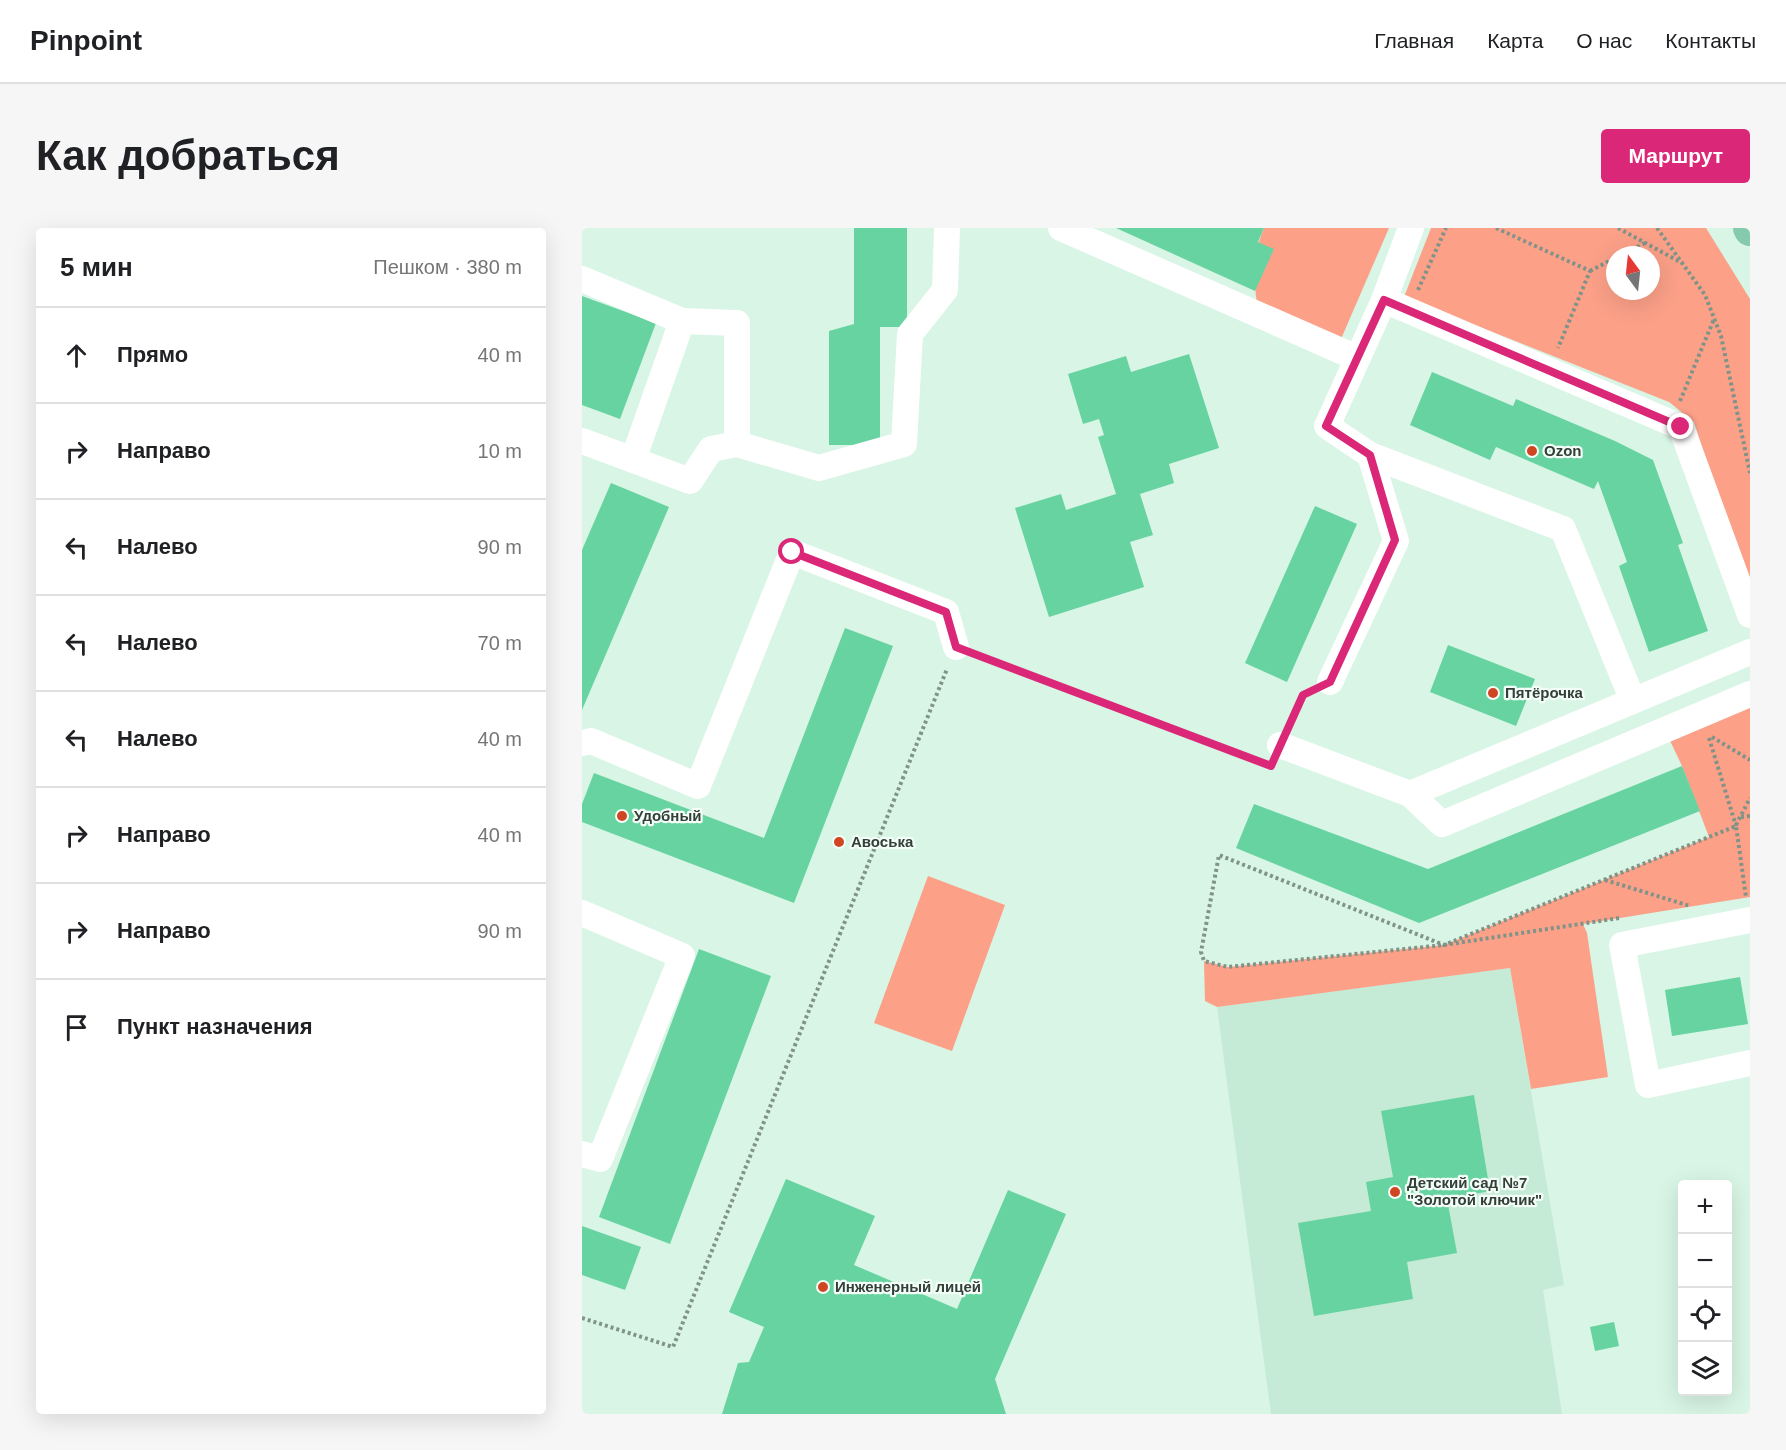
<!DOCTYPE html>
<html lang="ru">
<meta charset="utf-8">
<style>
:root{--surface:#fff;--page:#f6f6f6;--text:#202124;--muted:#757577;--line:#e0e0e0;--accent:#db2777}
body{margin:0;font-family:Arial,sans-serif;background:var(--page);color:var(--text)}
.controls{position:absolute;right:18px;bottom:18px;display:grid;overflow:hidden;border-radius:6px;box-shadow:0 6px 24px #0002}
.controls button{width:54px;height:54px;display:grid;place-items:center;padding:0;border:0;border-bottom:2px solid var(--line);background:var(--surface);color:var(--text);font:30px sans-serif}
.compass{position:absolute;left:1024px;top:18px;width:54px;height:54px;border-radius:50%;background:var(--surface);box-shadow:0 6px 24px #0002;rotate:345deg}
.stop{position:absolute;width:18px;height:18px;margin:-14px;border:4px solid #db2777;border-radius:50%;background:#fff}
.stop.end{background:#db2777;border-color:#fff;box-shadow:0 2px 6px #0008}
.list{margin:0;padding:0;list-style:none}
h2{display:flex;justify-content:space-between;align-items:center;height:78px;margin:0;padding:0 24px;font-size:26px}
h2 small{font-size:20px;font-weight:400;color:var(--muted)}
.list li{display:grid;grid-template-columns:39px 1fr auto;gap:18px;align-items:center;box-sizing:border-box;height:96px;padding:0 24px;border-top:2px solid var(--line)}
.list b{display:block;font-size:22px;white-space:nowrap}
.list em{font-size:20px;font-style:normal;color:var(--muted)}
.icon{flex:none;width:33px;height:33px;fill:none;stroke:currentColor;stroke-width:2;stroke-linecap:round;stroke-linejoin:round}
.map{position:relative;flex:none;width:1168px;height:1186px;overflow:hidden;border-radius:6px}
header{display:flex;align-items:center;gap:36px;box-sizing:border-box;height:84px;padding:0 30px;background:var(--surface);border-bottom:2px solid var(--line)}
header strong{font-size:28px}
nav{display:flex;gap:33px;margin-inline-start:auto;font-size:21px}
.intro{display:flex;align-items:center;justify-content:space-between;box-sizing:border-box;height:144px;padding:0 36px}
h1{margin:0;font-size:42px}
.button{padding:15px 27px;border-radius:6px;background:var(--accent);color:#fff;font-size:21px;font-weight:700}
main{display:flex;gap:36px;padding:0 36px}
aside{flex:1;background:var(--surface);border-radius:6px;box-shadow:0 6px 24px #0002}
.map>svg:first-child{display:block}
</style>
<header>
<strong>Pinpoint</strong>
<nav><a>Главная</a><a>Карта</a><a>О нас</a><a>Контакты</a></nav>
</header>
<div class="intro"><h1>Как добраться</h1><a class="button">Маршрут</a></div>
<main>
<aside>
<h2>5 мин<small>Пешком · 380 m</small></h2>
<ul class="list">
<li><svg class="icon" aria-label="ahead" viewBox="0 0 24 24"><path d="M12 20V5M6 11l6-6 6 6"/></svg><div><b>Прямо</b></div><em>40 m</em></li>
<li><svg class="icon" aria-label="right" viewBox="0 0 24 24"><path d="M7 20v-9h11M14 6l5 5-5 5"/></svg><div><b>Направо</b></div><em>10 m</em></li>
<li><svg class="icon" aria-label="left" viewBox="0 0 24 24"><path d="M17 20v-9H6M10 6l-5 5 5 5"/></svg><div><b>Налево</b></div><em>90 m</em></li>
<li><svg class="icon" aria-label="left" viewBox="0 0 24 24"><path d="M17 20v-9H6M10 6l-5 5 5 5"/></svg><div><b>Налево</b></div><em>70 m</em></li>
<li><svg class="icon" aria-label="left" viewBox="0 0 24 24"><path d="M17 20v-9H6M10 6l-5 5 5 5"/></svg><div><b>Налево</b></div><em>40 m</em></li>
<li><svg class="icon" aria-label="right" viewBox="0 0 24 24"><path d="M7 20v-9h11M14 6l5 5-5 5"/></svg><div><b>Направо</b></div><em>40 m</em></li>
<li><svg class="icon" aria-label="right" viewBox="0 0 24 24"><path d="M7 20v-9h11M14 6l5 5-5 5"/></svg><div><b>Направо</b></div><em>90 m</em></li>
<li><svg class="icon" aria-label="arrive" viewBox="0 0 24 24"><path d="M6 21V4h12l-3 4 3 4H6"/></svg><div><b>Пункт назначения</b></div></li>
</ul>
</aside>
<div class="map">
<svg width="1168" height="1186" viewBox="0 0 1168 1186">
<rect width="100%" height="100%" fill="#d8f5e5"/>
<!-- built -->
<path fill="#c5ead6" d="M928 740 982 1057 961 1062 980 1186H689L635 779Z"/>
<!-- green -->
<g fill="#fca088" fill-rule="evenodd">
<path d="M682 0H807L759 111 675 75C671 51 672 22 682 0Z"/>
<path d="M849 0H1124L1168 71V370L1112 194 1087 174 822 69ZM1033 27H1069V63H1033Z"/>
<path d="M1168 466V669L1001 696 1005 705 1026 849 949 861 928 740 635 779 623 773 622 733 646 739 862 717 1127 609 1100 538 1083 502Z"/>
<path d="M346 648 423 677 370 823 292 795Z"/>
</g>
<!-- building -->
<g fill="#67d3a1">
<path d="M272 0H325V99H298V217H247V103L272 96Z"/>
<path d="M534 0H682L676 14 692 21 673 63Z"/>
<path d="M0 68 74 95 38 191 0 177Z"/>
<path d="M607 126 637 220 587 236 592 255 558 266 571 307 548 314 562 359 467 389 433 280 479 266 484 282 534 266 516 209 522 207 517 191 501 196 486 146 544 128 549 144Z"/>
<path d="M850 144 931 178 934 171 1033 213 1071 232 1101 315 1096 317 1126 403 1067 424 1037 338 1045 334 1016 253 1012 261 914 219 908 232 828 197Z"/>
<path d="M29 255 87 279 0 482V322Z"/>
<path d="M733 278 775 296 705 454 663 435Z"/>
<path d="M263 400 311 418 212 675 0 594V576L12 545 182 610Z"/>
<path d="M866 417 953 451 934 498 848 464Z"/>
<path d="M1100 538 1118 583 837 695 654 620 672 576 846 641Z"/>
<path d="M117 721 189 748 88 1016 17 989Z"/>
<path d="M1158 749 1166 796 1090 808 1083 762Z"/>
<path d="M892 867 908 963 865 971 875 1025 825 1034 831 1071 732 1088 716 995 789 983 784 954 811 949 799 883Z"/>
<path d="M204 951 293 988 272 1037 375 1081 426 962 484 986 413 1151 424 1186H140L156 1135 167 1134 182 1099 147 1084Z"/>
<path d="M0 998 59 1019 43 1062 0 1047Z"/>
<path d="M1032 1094 1037 1118 1013 1123 1008 1099Z"/>
</g>
<g fill="none" stroke-linecap="round" stroke-linejoin="round">
<!-- path -->
<g stroke="#809388" stroke-width="4" stroke-dasharray="3 3" stroke-linecap="butt">
<path d="M914 0 1008 43 976 120"/>
<path d="M1036 0 1100 35"/>
<path d="M1075 0 1123 67 1139 108 1168 245"/>
<path d="M1039 27 1063 15"/>
<path d="M1008 43 1033 30"/>
<path d="M836 62 864 0"/>
<path d="M1098 173 1132 91"/>
<path d="M395 427 680 534"/>
<path d="M707 496 721 467 726 465"/>
<path d="M1130 509 1168 532"/>
<path d="M1127 510 1154 598"/>
<path d="M1159 589 1168 588"/>
<path d="M1154 597 1168 570"/>
<path d="M1023 652 1108 678"/>
<path d="M1037 690 862 717 646 739 622 733 619 724 637 627 862 717 1154 598 1164 669"/>
<path d="M0 1090 91 1119 365 441"/>
</g>
<!-- minor -->
<g stroke="#fff" stroke-width="26">
<path d="M479 0 775 130"/>
<path d="M829 0 802 72 745 198 788 227 981 301 1051 473"/>
<path d="M0 51 100 93 51 232"/>
<path d="M802 72 1099 199 1168 387"/>
<path d="M100 93 155 95V216"/>
<path d="M0 213 108 253 129 221 155 216 237 240 322 216 328 106 363 62 365 0"/>
<path d="M748 454 814 313 788 227"/>
<path d="M0 515 9 513 116 558 210 324 364 384 374 419"/>
<path d="M698 517 828 566 860 596 1168 466"/>
<path d="M828 566 1168 424"/>
<path d="M0 685 100 728 18 931 0 926"/>
<path d="M1168 692 1040 717 1066 857 1168 835"/>
</g>
<!-- major -->
<path stroke="#85caad" stroke-width="32" d="M1167 0 1168 2"/>
</g>
<g fill="none" stroke-linecap="round" stroke-linejoin="round">
<!-- route -->
<path stroke="#db2777" stroke-width="8" d="M210 324 364 384 374 419 689 538 721 467 748 454 813 312 788 227 744 198 802 72 1099 199"/>
</g>
<!-- markers -->
<g fill="#d04623" stroke="#f2fef7" stroke-width="2">
<circle cx="950" cy="223" r="6"/>
<circle cx="911" cy="465" r="6"/>
<circle cx="40" cy="588" r="6"/>
<circle cx="257" cy="614" r="6"/>
<circle cx="813" cy="964" r="6"/>
<circle cx="241" cy="1059" r="6"/>
</g>
<g text-anchor="middle" stroke-width="4.5" stroke-linejoin="round" paint-order="stroke">
<!-- poi labels -->
<g font-size="15" font-weight="bold" fill="#343f39" stroke="#f2fef7" text-anchor="start">
<text x="962" y="228">Ozon</text>
<text x="923" y="470">Пятёрочка</text>
<text x="52" y="593">Удобный</text>
<text x="269" y="619">Авоська</text>
<text x="825" y="960">Детский сад №7<tspan x="825" dy="17">"Золотой ключик"</tspan></text>
<text x="253" y="1064">Инженерный лицей</text>
</g>
</g>
</svg>
<div class="controls">
<button>+</button>
<button>−</button>
<button><svg class="icon" aria-label="locate" viewBox="0 0 24 24"><circle cx="12" cy="12" r="6"/><path d="M12 2v4M12 18v4M2 12h4M18 12h4"/></svg></button>
<button><svg class="icon" aria-label="layers" viewBox="0 0 24 24"><path d="M12 4l9 5-9 5-9-5zM3 14l9 5 9-5"/></svg></button>
</div>
<svg class="compass" viewBox="-18 -18 36 36"><path d="M0-13l5 13h-10z" fill="#e53935"/><path d="M0 13l5-13h-10z" fill="#757577"/></svg>
<div class="stop" style="left:210px;top:324px"></div>
<div class="stop end" style="left:1099px;top:199px"></div>
</div>
</main>
